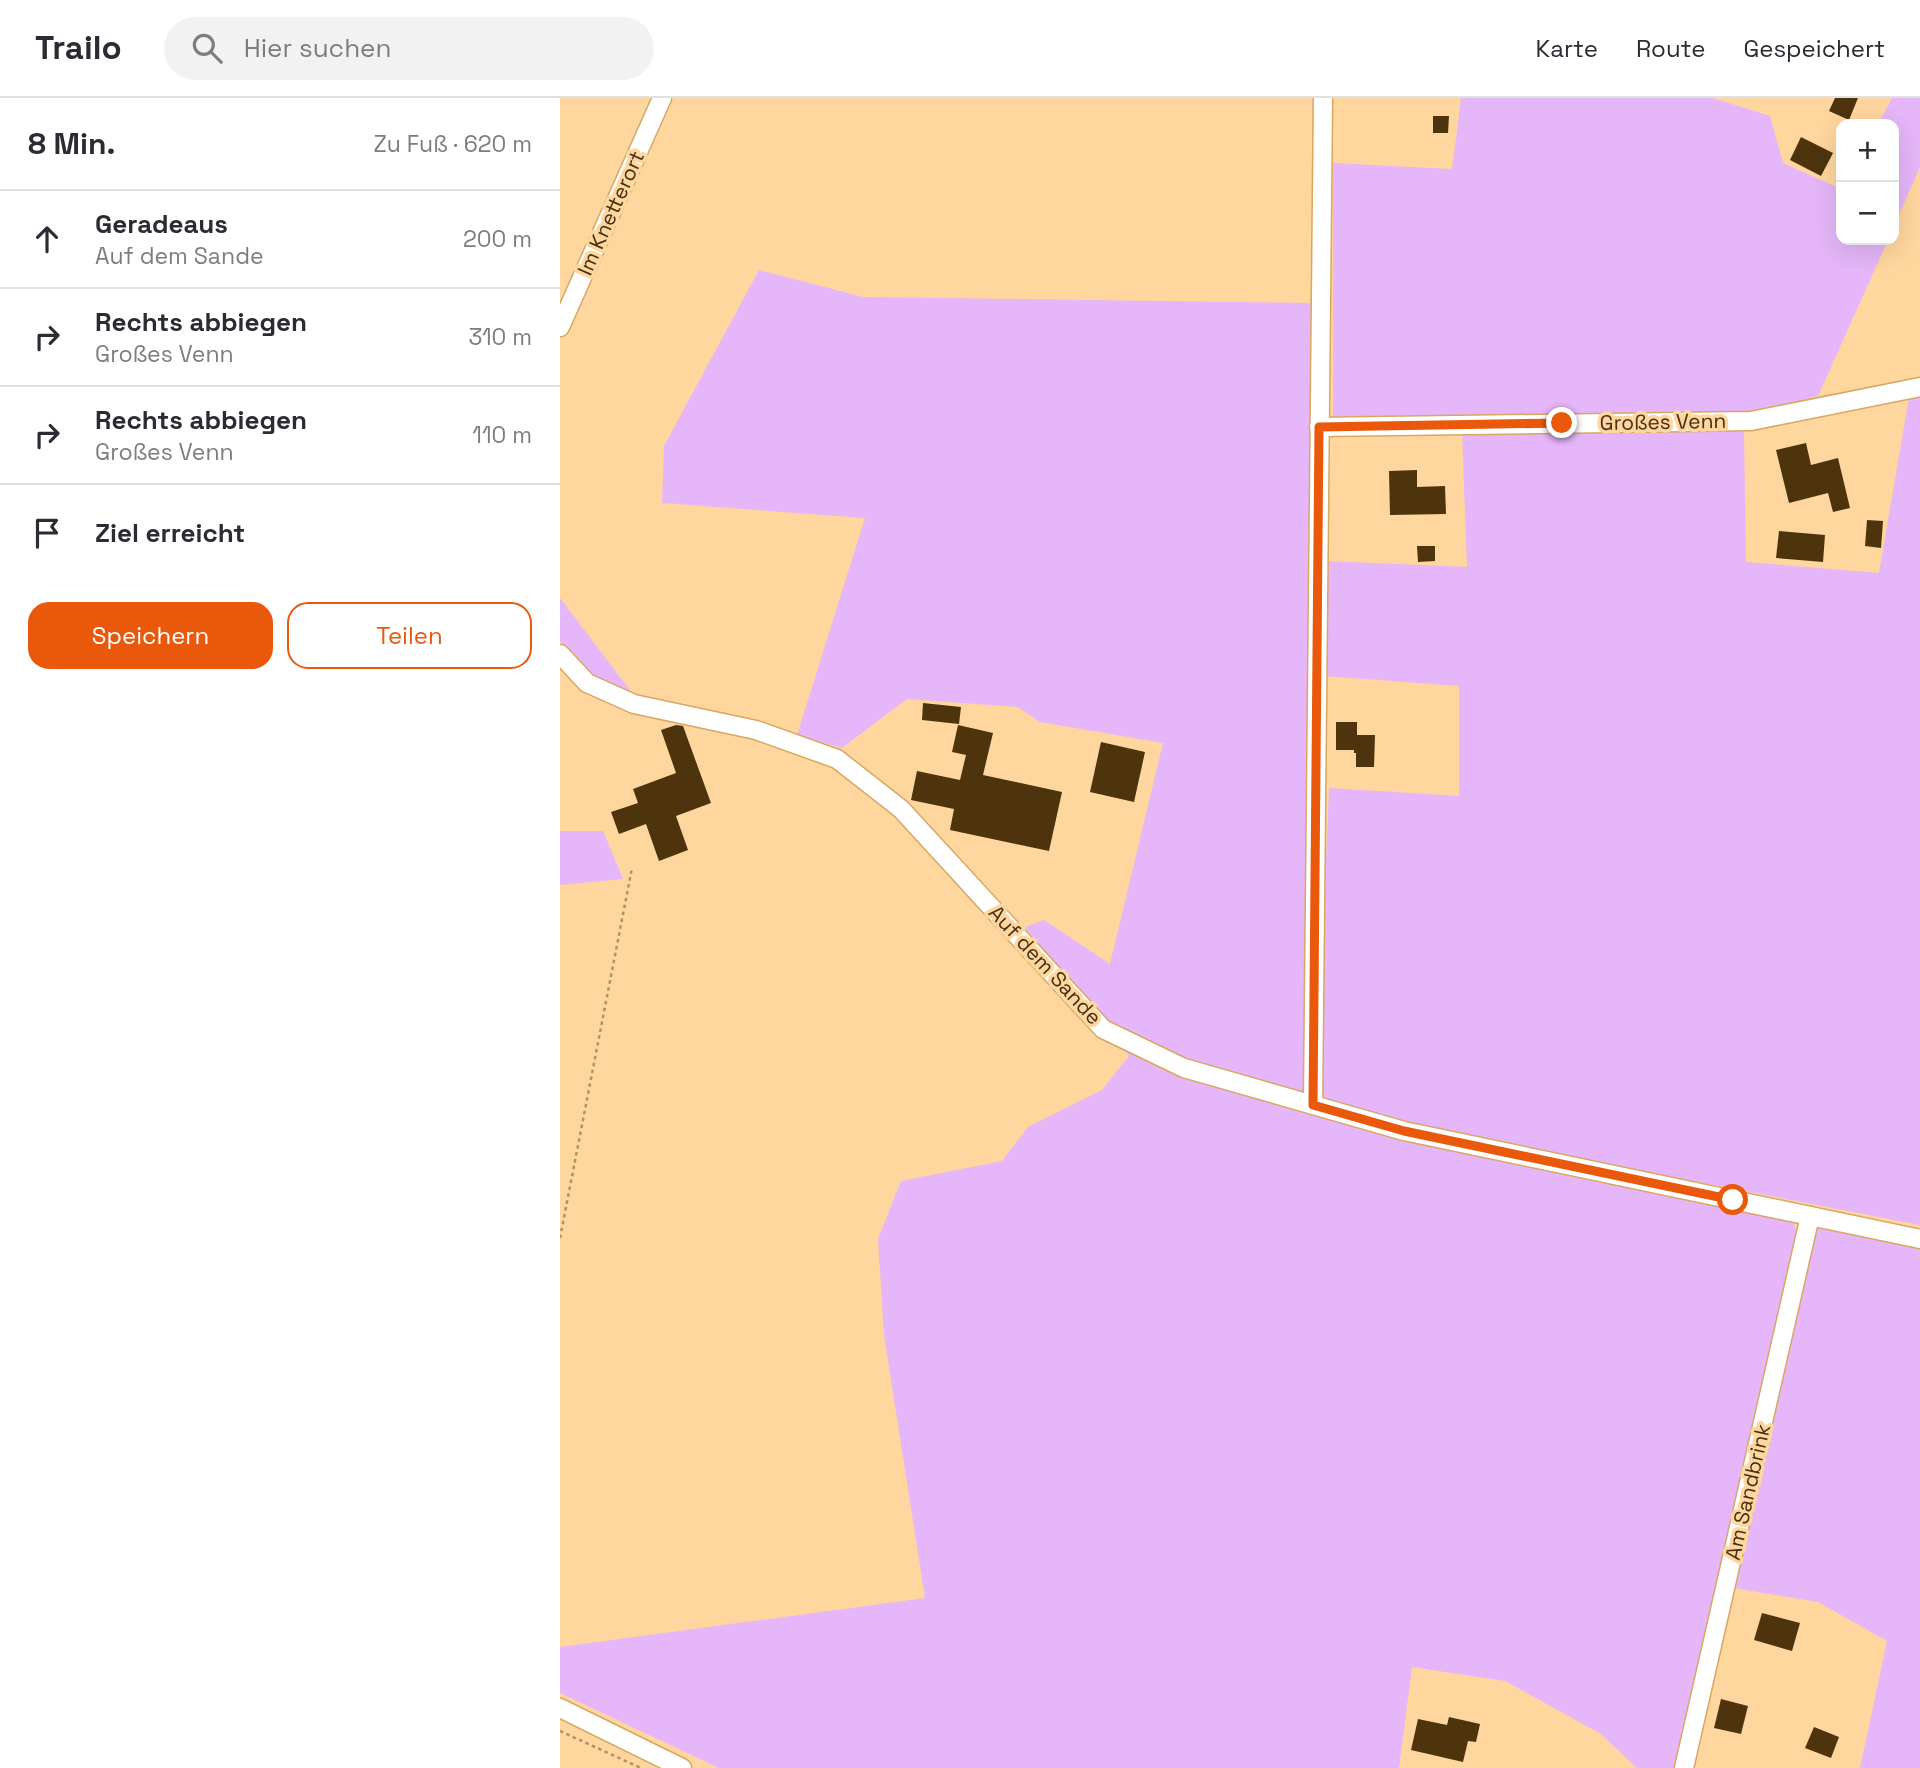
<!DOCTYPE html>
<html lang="de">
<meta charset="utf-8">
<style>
:root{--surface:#fff;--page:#f2f2f3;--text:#2b2b33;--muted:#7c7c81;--line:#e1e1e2;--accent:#ea580c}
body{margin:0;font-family:"Space Grotesk",sans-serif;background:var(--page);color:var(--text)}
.controls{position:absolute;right:21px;top:21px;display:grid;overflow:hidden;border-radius:14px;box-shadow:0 7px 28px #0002}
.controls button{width:63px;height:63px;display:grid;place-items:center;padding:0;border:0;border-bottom:2px solid var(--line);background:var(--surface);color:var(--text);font:35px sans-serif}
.stop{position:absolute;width:21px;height:21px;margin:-16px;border:5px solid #ea580c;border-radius:50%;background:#fff}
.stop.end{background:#ea580c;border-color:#fff;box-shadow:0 2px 7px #0008}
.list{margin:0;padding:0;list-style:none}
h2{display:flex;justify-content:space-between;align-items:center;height:91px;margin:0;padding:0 28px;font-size:30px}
h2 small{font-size:23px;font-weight:400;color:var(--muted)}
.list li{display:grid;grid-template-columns:46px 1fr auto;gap:21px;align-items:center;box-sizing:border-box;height:98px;padding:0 28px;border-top:2px solid var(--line)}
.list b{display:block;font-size:26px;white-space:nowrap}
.list p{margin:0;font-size:23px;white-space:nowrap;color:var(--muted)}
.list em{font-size:23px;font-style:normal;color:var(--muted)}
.actions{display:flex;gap:14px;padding:21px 28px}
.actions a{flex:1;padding:16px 0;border:2px solid var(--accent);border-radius:21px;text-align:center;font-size:24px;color:var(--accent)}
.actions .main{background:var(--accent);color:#fff}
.icon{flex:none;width:38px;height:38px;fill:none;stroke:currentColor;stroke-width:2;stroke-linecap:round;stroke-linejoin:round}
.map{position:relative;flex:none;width:1360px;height:1670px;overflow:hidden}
header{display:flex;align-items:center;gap:42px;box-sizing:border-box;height:98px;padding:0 35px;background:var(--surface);border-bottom:2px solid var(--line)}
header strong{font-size:33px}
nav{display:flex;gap:38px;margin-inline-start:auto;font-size:24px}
.search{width:490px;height:63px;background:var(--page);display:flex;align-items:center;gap:18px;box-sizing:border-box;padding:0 24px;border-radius:38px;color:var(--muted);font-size:26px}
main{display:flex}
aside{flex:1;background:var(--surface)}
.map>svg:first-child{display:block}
</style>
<header>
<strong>Trailo</strong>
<div class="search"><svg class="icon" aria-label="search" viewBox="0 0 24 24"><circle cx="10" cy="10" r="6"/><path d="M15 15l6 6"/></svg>Hier suchen</div>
<nav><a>Karte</a><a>Route</a><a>Gespeichert</a></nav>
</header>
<main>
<aside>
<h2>8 Min.<small>Zu Fuß · 620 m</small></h2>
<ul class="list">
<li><svg class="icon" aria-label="ahead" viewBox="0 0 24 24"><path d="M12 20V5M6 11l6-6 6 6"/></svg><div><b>Geradeaus</b><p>Auf dem Sande</p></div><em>200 m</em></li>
<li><svg class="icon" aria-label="right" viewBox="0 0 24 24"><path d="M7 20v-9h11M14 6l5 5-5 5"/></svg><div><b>Rechts abbiegen</b><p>Großes Venn</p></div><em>310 m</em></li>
<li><svg class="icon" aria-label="right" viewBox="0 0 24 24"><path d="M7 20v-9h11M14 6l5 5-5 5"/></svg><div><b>Rechts abbiegen</b><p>Großes Venn</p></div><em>110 m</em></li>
<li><svg class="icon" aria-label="arrive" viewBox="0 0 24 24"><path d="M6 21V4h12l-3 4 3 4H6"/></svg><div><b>Ziel erreicht</b></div></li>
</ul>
<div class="actions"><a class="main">Speichern</a><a>Teilen</a></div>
</aside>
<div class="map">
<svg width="1360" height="1670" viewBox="0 0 1360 1670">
<rect width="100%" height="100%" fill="#ffd69e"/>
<!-- green -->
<g fill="#e5b6f9">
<path d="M901 0H1153L1210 18 1223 65 1281 91V142H1328L1258 298 1194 315 773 319V65L892 71Z"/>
<path d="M1332 0H1360V69L1334 128V26H1318Z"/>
<path d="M199 172 303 199 752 205 750 633 759 934 769 690 899 698V588L765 578 766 463 907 469 902 333H1184L1186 464 1319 475 1349 299 1360 297V1127L963 1050 1226 1107 1243 1147 1118 1670H1077L1041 1636 945 1583 852 1569 839 1670H159L0 1595V1549L365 1500 324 1237 318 1141 341 1083 442 1063 468 1029 542 992 569 958 522 903 465 829 484 822 550 866 603 645 480 624 458 609 347 601 282 650 237 637 305 420 102 405 104 348Z"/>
<path d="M0 500 75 599 31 577 0 543Z"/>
<path d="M0 733H43L63 781 0 787Z"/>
<path d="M1255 1126 1360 1149V1670H1300L1327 1543 1258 1504 1174 1490Z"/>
</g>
<!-- building -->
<g fill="#4d340d">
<path d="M1275 0H1298L1289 22 1269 13Z"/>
<path d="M873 18H889L888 35H873Z"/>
<path d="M1241 39 1273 55 1261 78 1230 62Z"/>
<path d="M1246 345 1251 367 1278 360 1290 410 1273 414 1268 395 1229 405 1216 352Z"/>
<path d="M857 372V389L885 388 886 416 830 417 829 373Z"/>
<path d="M1307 422 1323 423 1321 450 1305 448Z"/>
<path d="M1219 433 1265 437 1263 464 1216 460Z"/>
<path d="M857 448H875V463L858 464Z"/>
<path d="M363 605 401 609 399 626 362 622Z"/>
<path d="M776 624H797V637H815L814 669H796V655H794V652H776Z"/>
<path d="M116 627 123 628 151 705 116 718 128 752 99 763 86 726 59 736 51 714 78 705 73 691 116 675 101 632Z"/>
<path d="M398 627 433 635 423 677 502 694 489 753 390 732 394 711 351 702 357 673 400 682 406 657 392 654Z"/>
<path d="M541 644 585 654 574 704 530 694Z"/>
<path d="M1202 1515 1240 1525 1232 1553 1194 1542Z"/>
<path d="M1161 1601 1188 1608 1181 1636 1154 1630Z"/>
<path d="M889 1619 920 1626 916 1644 908 1643 903 1664 851 1652 858 1621 887 1627Z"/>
<path d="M1254 1629 1279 1639 1271 1660 1245 1650Z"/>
</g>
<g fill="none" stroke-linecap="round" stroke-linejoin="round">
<defs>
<g id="minor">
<path d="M0 229 102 0"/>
<path d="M759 329 1191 323 1360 289"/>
<path d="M0 556 27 585 74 606 196 632 277 661 341 711 543 931 624 970 844 1033 1360 1141"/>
<path d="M753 1007 763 0"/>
<path d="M0 1610 122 1670"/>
<path d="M1124 1670 1250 1118"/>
</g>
</defs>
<!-- minor casing -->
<use href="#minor" stroke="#d8a760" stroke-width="21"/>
<!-- path -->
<g stroke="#b29164" stroke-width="2.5" stroke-dasharray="3.5 3.5" stroke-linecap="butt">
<path d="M0 1140 72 770"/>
<path d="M0 1633 81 1670"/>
</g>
<!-- minor -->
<use href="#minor" stroke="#fff" stroke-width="18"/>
</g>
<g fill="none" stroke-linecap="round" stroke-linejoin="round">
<!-- route -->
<path stroke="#ea580c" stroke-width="9" d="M1002 325 759 329 753 1007 844 1033 1173 1102"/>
</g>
<g text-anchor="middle" stroke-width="7" stroke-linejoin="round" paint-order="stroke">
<!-- street labels -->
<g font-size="21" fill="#453113" stroke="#ffd69e">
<text transform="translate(51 115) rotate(-66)" y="7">Im Knetterort</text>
<text transform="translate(1103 324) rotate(-1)" y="7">Großes Venn</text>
<text transform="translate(485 867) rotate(47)" y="7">Auf dem Sande</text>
<text transform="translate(1188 1394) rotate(-77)" y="7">Am Sandbrink</text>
</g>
</g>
</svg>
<div class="controls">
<button>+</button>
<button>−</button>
</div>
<div class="stop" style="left:1173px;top:1102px"></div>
<div class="stop end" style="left:1002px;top:325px"></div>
</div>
</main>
